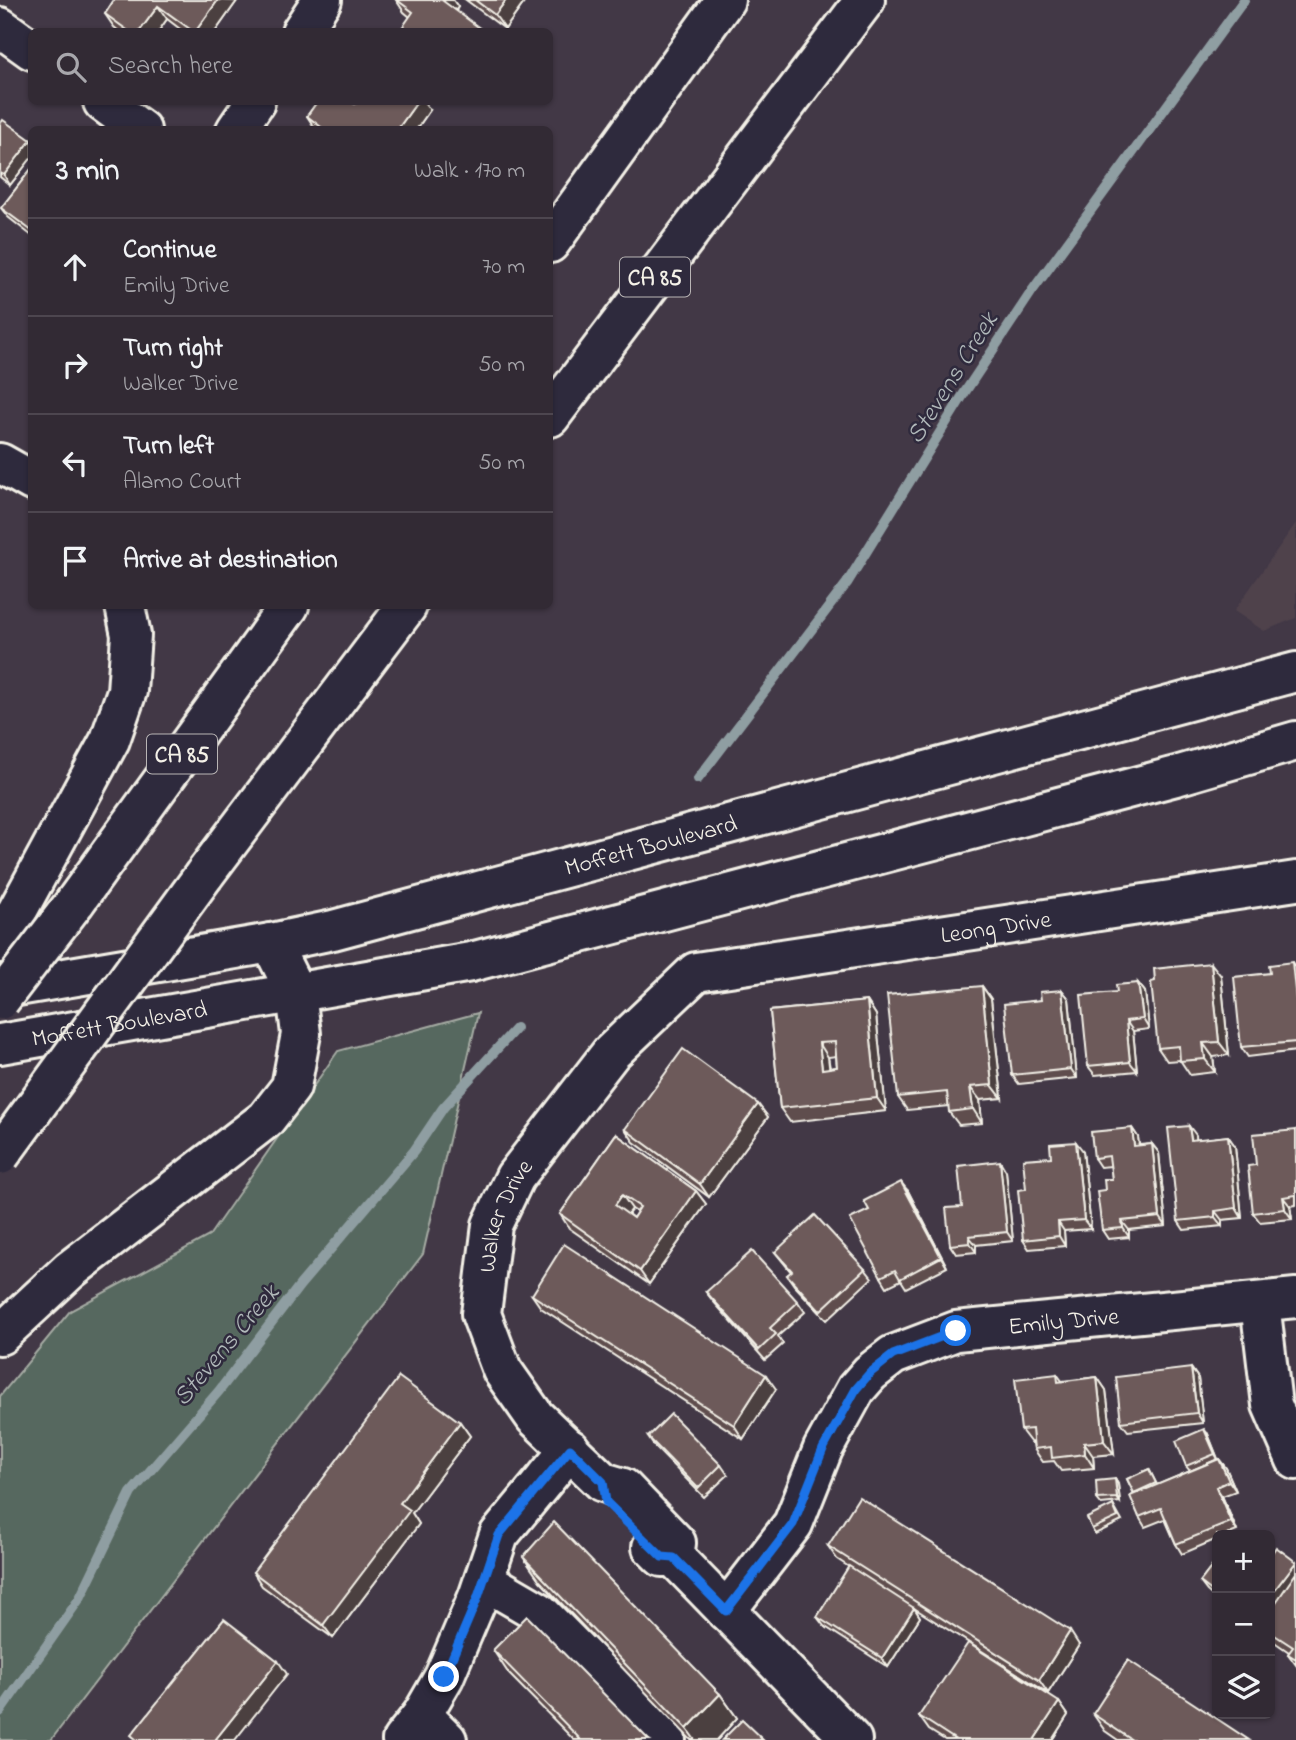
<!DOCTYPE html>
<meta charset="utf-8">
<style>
:root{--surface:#322a34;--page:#3d3640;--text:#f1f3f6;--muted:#a8a7ac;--line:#4d464f}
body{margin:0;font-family:"Indie Flower",sans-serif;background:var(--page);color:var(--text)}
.controls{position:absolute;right:21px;bottom:21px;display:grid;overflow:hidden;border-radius:10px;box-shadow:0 2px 5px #0004}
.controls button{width:63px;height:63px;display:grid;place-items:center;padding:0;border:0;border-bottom:2px solid var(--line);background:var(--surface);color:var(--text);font:35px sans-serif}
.stop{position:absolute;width:21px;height:21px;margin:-16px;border:5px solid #1a73e8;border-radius:50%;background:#fff}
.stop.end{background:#1a73e8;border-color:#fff;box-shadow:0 2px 7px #0008}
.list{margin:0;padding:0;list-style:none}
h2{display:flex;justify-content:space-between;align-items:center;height:91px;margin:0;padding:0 28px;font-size:30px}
h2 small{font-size:23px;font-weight:400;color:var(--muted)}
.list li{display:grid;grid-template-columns:46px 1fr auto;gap:21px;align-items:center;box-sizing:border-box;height:98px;padding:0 28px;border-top:2px solid var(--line)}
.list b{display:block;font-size:26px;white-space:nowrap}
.list p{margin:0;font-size:23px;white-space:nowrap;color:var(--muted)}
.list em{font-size:23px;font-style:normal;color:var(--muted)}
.icon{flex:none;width:38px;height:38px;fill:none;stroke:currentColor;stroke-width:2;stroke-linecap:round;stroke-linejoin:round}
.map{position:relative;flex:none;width:1296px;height:1740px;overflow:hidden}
.search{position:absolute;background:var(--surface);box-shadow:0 2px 5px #0004;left:28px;top:28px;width:525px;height:77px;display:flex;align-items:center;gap:18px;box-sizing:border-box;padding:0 24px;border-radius:10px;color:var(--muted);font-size:26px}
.panel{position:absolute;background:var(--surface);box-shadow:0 2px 5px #0004;left:28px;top:126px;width:525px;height:483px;border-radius:10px}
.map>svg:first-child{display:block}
</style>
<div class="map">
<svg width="1296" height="1740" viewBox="0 0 1296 1740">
<rect width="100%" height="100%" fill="#423846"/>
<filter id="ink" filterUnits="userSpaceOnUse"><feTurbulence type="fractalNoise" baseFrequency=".0143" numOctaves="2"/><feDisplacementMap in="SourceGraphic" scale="14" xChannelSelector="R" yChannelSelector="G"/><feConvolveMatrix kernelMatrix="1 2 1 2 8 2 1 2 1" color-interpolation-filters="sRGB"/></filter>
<g filter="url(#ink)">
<!-- built -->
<path fill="#4f424c" d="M1296 523V618L1264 631 1234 611Z"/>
<!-- green -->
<path fill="#57675f" stroke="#a6aca4" stroke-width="2" d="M478 1013 423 1254 51 1740H0V1396L70 1311 209 1236 338 1051Z"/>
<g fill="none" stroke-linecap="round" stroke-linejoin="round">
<!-- stream -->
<g stroke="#8f9ea2" stroke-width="10">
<path d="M698 779 847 583 965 392 1032 291 1244 0"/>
<path d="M0 1712 80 1598 131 1493 219 1391 300 1285 414 1151 443 1108 516 1028"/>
</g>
<defs>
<g id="minor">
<path d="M0 27 32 50"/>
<path d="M301 32 322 0"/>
<path d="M103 102 141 130"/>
<path d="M236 130 255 102"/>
<path d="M1260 1303 1272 1405 1296 1460"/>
<path d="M652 1547 662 1557H674L852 1740"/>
<path id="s1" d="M674 1557 676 1543 623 1488 603 1482 535 1417 502 1370 481 1314 492 1225 515 1177 611 1053 696 972 1296 881"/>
<path d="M484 1580 539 1612 666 1740"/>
<path id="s2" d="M726 1611 793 1524 823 1449 856 1389 870 1373 893 1355 956 1331 1296 1298"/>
<path d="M422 1715 447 1740"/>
<path d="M402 1740 422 1715 444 1677 478 1597 499 1535 570 1449"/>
</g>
<g id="major">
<path id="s3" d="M0 989 271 943 333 930 1296 672"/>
<path id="s4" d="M0 1044 471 962 1176 776 1296 741"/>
</g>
<g id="highway">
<path d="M550 243 725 0"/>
<path d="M550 417 865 0"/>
<path d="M0 463 32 481"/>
<path d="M204 875 407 606"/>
<path d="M75 902 289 606"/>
<path d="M0 943 110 740 127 691 131 635 125 606"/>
<path d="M0 1335 70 1270 266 1119 291 1087 301 1034 296 993 271 943"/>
</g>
</defs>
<!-- minor casing -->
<use href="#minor" stroke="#f4f1e8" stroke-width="44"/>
<!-- major casing -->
<use href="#major" stroke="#f4f1e8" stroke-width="44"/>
<!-- highway casing -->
<use href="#highway" stroke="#f4f1e8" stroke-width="44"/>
<!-- minor -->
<use href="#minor" stroke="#2f2a3d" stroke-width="38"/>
<!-- major -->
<use href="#major" stroke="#2f2a3d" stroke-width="38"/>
<!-- highway -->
<use href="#highway" stroke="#2f2a3d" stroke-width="38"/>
<defs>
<g id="highway-bridge">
<path d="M0 1000 75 902"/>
<path d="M0 1155 204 875"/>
</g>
</defs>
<!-- highway-bridge casing -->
<use href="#highway-bridge" stroke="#f4f1e8" stroke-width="44" stroke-linecap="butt"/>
<!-- highway-bridge -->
<use href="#highway-bridge" stroke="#2f2a3d" stroke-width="38"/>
</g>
<!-- wall -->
<g fill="#5e4d4d" stroke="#f4f1e8" stroke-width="2" fill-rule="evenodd">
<path d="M114 0 237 1 215 32H184L167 19 158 32H120L114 27 105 14Z"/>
<path d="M396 0H453L458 7 456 10 410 17 404 12Z"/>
<path d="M466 0H526L505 29Z"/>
<path d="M317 102H356L357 103 430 110 416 130H316L307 116Z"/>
<path d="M0 124 32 141V157L10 185 0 177Z"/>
<path d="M32 168V236L8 217 1 208Z"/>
<path d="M1296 968V1051L1248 1057 1241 1047 1270 973Z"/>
<path d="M1221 976 1229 1055 1213 1057 1215 1072 1190 1075 1180 1060 1167 1061 1158 1048Z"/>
<path d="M1138 983 1145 992 1149 1029 1133 1031 1137 1071 1095 1075 1088 1066 1117 992Z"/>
<path d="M982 986 991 999 1002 1098 980 1100 982 1123 959 1125 949 1112V1106L907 1110 898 1097Z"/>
<path d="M1062 990 1069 999 1077 1078 1019 1084 1012 1075 1041 1000Z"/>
<path d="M867 1001 876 1015 886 1111 790 1122 780 1108 770 1011ZM836 1056 837 1067 830 1068 828 1057Z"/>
<path d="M758 1104 768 1117 709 1197 634 1142 625 1129Z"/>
<path d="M1132 1128 1138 1137 1139 1145 1152 1144 1159 1153 1166 1226 1129 1230V1237L1108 1239 1102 1230 1105 1190 1112 1179 1111 1166 1100 1167 1094 1158Z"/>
<path d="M1296 1130V1205L1290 1206 1292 1219 1260 1222 1253 1213 1256 1165Z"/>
<path d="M616 1134 696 1191 706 1204 649 1284 569 1228 560 1214ZM632 1209 637 1212 633 1218 628 1214Z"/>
<path d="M1196 1135V1140L1228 1136 1235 1146 1242 1218 1222 1220V1226L1184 1230 1178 1221Z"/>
<path d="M1083 1151 1091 1229 1064 1231 1065 1246 1029 1249 1023 1240 1026 1189 1051 1157Z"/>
<path d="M1006 1171 1013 1241 976 1245V1252L956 1254 950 1245 962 1207Z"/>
<path d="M908 1191 947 1267 906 1288 901 1280 887 1287 881 1277Z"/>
<path d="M775 1252 865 1269 872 1278 827 1320 794 1285 787 1275 791 1272Z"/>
<path d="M706 1292 798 1302 805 1312 778 1336 783 1344 765 1360 713 1301Z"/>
<path d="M532 1295 776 1389 743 1439 541 1308Z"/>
<path d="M1191 1368 1198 1378 1203 1423 1128 1431 1121 1422Z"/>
<path d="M1057 1374 1062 1381 1097 1377 1106 1390 1114 1454 1093 1456 1094 1468 1061 1471 1054 1461 1043 1462 1034 1449 1033 1443H1031L1021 1430Z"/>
<path d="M460 1422 470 1436 412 1513 419 1524 333 1638 262 1586 253 1572Z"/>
<path d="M1208 1434 1218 1459 1190 1471 1186 1466Z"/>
<path d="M648 1437 721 1465 728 1475 704 1497 654 1446Z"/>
<path d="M1219 1459 1226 1468 1236 1491 1222 1496 1237 1531 1227 1535H1217V1539L1182 1554 1176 1544 1165 1519 1145 1527 1139 1517 1134 1494 1127 1479 1149 1469 1157 1485Z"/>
<path d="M1115 1479 1118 1484 1120 1502 1101 1504 1097 1499Z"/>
<path d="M1113 1505 1122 1521 1095 1534 1092 1529Z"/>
<path d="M828 1546 1079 1645 1048 1693 914 1608 920 1617 888 1667 824 1626 817 1617 849 1567 837 1559Z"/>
<path d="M1270 1556 1296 1562V1665L1288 1654 1289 1652 1270 1639Z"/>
<path d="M523 1557 720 1694 737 1718 717 1740H691L540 1581Z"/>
<path d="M1217 1560V1600L1207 1591 1200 1582Z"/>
<path d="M493 1650 649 1740H574L509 1674Z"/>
<path d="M1059 1702 1068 1715 1052 1740H945L929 1730 919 1716Z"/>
<path d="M1093 1714 1249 1740H1118L1105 1731Z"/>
</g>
<!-- shaded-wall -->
<g fill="#4c3f3f" stroke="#f4f1e8" stroke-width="2">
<path d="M218 0 237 1 215 32H195Z"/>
<path d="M444 0H453L458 7 453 14 443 1Z"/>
<path d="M506 0H526L505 29 495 15Z"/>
<path d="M158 6 167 19 158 32H139Z"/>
<path d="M417 102H424L430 110 416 130H397Z"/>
<path d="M31 140 32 141V157L10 185 4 175Z"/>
<path d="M1292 962 1296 968V1000Z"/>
<path d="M1211 963 1221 976 1229 1055 1219 1042Z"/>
<path d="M1138 983 1145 992 1149 1029 1143 1019Z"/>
<path d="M982 986 991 999 1002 1098 992 1085Z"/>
<path d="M1062 990 1069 999 1077 1078 1071 1069Z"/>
<path d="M867 1001 876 1015 886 1111 877 1098Z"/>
<path d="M1126 1021 1133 1031 1137 1071 1130 1062Z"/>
<path d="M819 1043 828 1057 831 1082 822 1069Z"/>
<path d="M1203 1043 1213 1057 1215 1072 1205 1059Z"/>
<path d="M970 1087 980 1100 982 1123 973 1109Z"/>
<path d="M758 1104 768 1117 709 1197 700 1184Z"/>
<path d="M1189 1126 1196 1135 1197 1150 1191 1140Z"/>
<path d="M1132 1128 1138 1137 1140 1155 1134 1146Z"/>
<path d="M1228 1136 1235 1146 1242 1218 1236 1208Z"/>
<path d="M1076 1142 1083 1151 1091 1229 1084 1220Z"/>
<path d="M1152 1144 1159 1153 1166 1226 1160 1217Z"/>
<path d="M1000 1161 1006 1171 1013 1241 1007 1232Z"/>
<path d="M901 1182 908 1191 947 1267 941 1257Z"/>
<path d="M696 1191 706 1204 649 1284 640 1271Z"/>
<path d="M622 1195 632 1209 624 1219 615 1205Z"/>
<path d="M1283 1197 1290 1206 1292 1219 1285 1209Z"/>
<path d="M1215 1211 1222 1220V1226L1215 1217Z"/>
<path d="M1122 1221 1129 1230V1237L1123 1228Z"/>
<path d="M1058 1222 1064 1231 1065 1246 1059 1236Z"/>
<path d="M969 1236 976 1245V1252L970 1243Z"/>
<path d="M1191 1368 1198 1378 1203 1423 1197 1413Z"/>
<path d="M766 1375 776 1389 743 1439 734 1425Z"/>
<path d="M1097 1377 1106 1390 1114 1454 1104 1441Z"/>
<path d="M460 1422 470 1436 412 1513 419 1524 333 1638 323 1625 400 1503Z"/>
<path d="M1204 1429 1208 1434 1218 1459 1215 1454Z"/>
<path d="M1084 1443 1093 1456 1094 1468 1085 1454Z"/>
<path d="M1219 1459 1226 1468 1236 1491 1229 1481Z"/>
<path d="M1115 1479 1118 1484 1120 1502 1117 1498Z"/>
<path d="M1216 1487 1222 1496 1237 1531 1231 1522Z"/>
<path d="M1296 1562V1579L1270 1613V1596Z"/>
<path d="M914 1608 920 1617 888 1667 882 1658Z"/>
<path d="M1070 1631 1079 1645 1048 1693 1039 1680Z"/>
<path d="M278 1661 287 1674 235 1740H215Z"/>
<path d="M720 1694 737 1718 717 1740H695L687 1729Z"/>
<path d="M1059 1702 1068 1715 1052 1740H1034Z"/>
</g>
<!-- building -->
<g fill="#6d5a5a" stroke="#f4f1e8" stroke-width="2" fill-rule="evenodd">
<path d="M114 0H218L195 32H194L158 6 139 32H130L105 14Z"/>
<path d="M397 0H444L443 1 485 32H399L413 12Z"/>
<path d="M475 0H506L495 15Z"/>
<path d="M317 102H351L355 104 358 102H417L397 130H325L307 116Z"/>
<path d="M3 120 31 140 4 175 0 173V124Z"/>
<path d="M32 168V231L1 208Z"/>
<path d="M1292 962 1296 1000V1042L1241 1047 1234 977 1270 973 1269 965Z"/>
<path d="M1211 963 1219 1042 1203 1043 1205 1059 1180 1061 1179 1046 1158 1048 1151 982 1155 981 1154 969Z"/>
<path d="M1138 983 1143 1019 1126 1021 1130 1062 1088 1066 1081 995 1117 992 1116 985Z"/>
<path d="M982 986 992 1085 970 1087 973 1109 949 1112 947 1092 898 1097 887 995Z"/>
<path d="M1062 990 1071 1069 1012 1075 1004 1004 1041 1000 1040 992Z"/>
<path d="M867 1001 877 1098 780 1108 770 1011ZM835 1042 837 1067 822 1069 819 1043Z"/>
<path d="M683 1049 758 1104 700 1184 625 1129Z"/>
<path d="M1189 1126 1191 1140 1228 1136 1236 1208 1215 1211V1217L1178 1221 1168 1128Z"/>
<path d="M1132 1128 1134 1146 1152 1144 1160 1217 1122 1221 1123 1228 1102 1230 1097 1191 1105 1190 1104 1179H1112L1109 1156 1094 1158 1091 1132Z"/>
<path d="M1296 1130V1195L1283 1197 1285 1209 1253 1213 1248 1166 1256 1165 1253 1134Z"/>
<path d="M616 1134 696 1191 640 1271 560 1214ZM622 1195 640 1207 633 1218 615 1205Z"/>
<path d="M1076 1142 1084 1220 1058 1222 1059 1236 1023 1240 1018 1190 1026 1189 1023 1159 1051 1157 1050 1144Z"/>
<path d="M1000 1161 1007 1232 969 1236 970 1243 950 1245 946 1208 962 1207 958 1166Z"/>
<path d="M901 1182 941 1257 900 1279 895 1270 881 1277 850 1219 869 1210 864 1201Z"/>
<path d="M815 1215 865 1269 820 1311 787 1275 792 1271 775 1252Z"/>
<path d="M564 1244 766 1375 734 1425 532 1295Z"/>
<path d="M752 1251 798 1302 770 1328 776 1334 759 1350 706 1292Z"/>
<path d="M1191 1368 1197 1413 1121 1422 1116 1377Z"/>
<path d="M1057 1374 1058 1382 1097 1377 1104 1441 1084 1443 1085 1454 1052 1458 1051 1447 1034 1449 1032 1429 1021 1430 1015 1379Z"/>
<path d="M399 1377 460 1422 400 1503 410 1510 323 1625 253 1572Z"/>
<path d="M671 1414 721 1465 698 1488 648 1437Z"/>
<path d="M1204 1429 1215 1454 1186 1466 1176 1441Z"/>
<path d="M1219 1459 1229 1481 1216 1487 1231 1522 1176 1544 1161 1508 1139 1517 1130 1496Z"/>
<path d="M1149 1469 1156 1483 1134 1493 1127 1479Z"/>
<path d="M1115 1479 1117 1498 1097 1499 1096 1481Z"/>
<path d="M859 1497 1070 1631 1039 1680 828 1546Z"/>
<path d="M1113 1505 1118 1517 1092 1529 1087 1518Z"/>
<path d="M554 1522 720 1694 687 1729 523 1557Z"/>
<path d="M1276 1547 1296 1562 1270 1596V1556Z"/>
<path d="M1217 1560V1595L1200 1582Z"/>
<path d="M849 1566 914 1608 882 1658 817 1617Z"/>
<path d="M1296 1573V1659L1288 1654 1293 1647 1270 1632V1611Z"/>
<path d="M527 1616 649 1740H581L493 1650Z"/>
<path d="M224 1619 278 1661 215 1740H137L131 1735Z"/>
<path d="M968 1643 1059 1702 1034 1740H956L919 1716Z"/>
<path d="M1128 1660 1249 1740H1132L1093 1714Z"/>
<path d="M742 1720 763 1740H722Z"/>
</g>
</g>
<g fill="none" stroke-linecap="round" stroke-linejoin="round" filter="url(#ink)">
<!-- route -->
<path stroke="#1a73e8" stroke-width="9" d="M444 1677 478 1597 499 1535 570 1449 603 1482 606 1502 662 1557 674 1558 726 1611 793 1524 823 1449 856 1389 870 1373 893 1355 956 1331"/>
</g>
<g text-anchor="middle" stroke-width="5" stroke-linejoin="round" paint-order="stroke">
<!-- shield labels -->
<g fill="#2f2a3d" stroke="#b9b5b5" stroke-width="2">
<rect x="620" y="257.5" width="70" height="39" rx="5"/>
<rect x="147" y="734.5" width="70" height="39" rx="5"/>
</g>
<g font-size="23" font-weight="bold" fill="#f4f1e8">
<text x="655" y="285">CA 85</text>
<text x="182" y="762">CA 85</text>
</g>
<!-- street labels -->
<g font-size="24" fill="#f4f1e8" stroke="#2f2a3d">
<text dy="8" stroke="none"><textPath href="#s3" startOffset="667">Moffett Boulevard</textPath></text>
<text dy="8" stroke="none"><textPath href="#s1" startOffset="1043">Leong Drive</textPath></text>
<text dy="8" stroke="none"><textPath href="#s4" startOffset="121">Moffett Boulevard</textPath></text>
<text dy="8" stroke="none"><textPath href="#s1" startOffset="425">Walker Drive</textPath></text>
<text dy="8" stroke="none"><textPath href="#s2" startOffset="485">Emily Drive</textPath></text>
</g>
<!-- water labels -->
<g font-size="26" font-style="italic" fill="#b1b9ba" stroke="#2f2a3d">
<text transform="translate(951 377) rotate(-58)" y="9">Stevens Creek</text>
<text transform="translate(225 1344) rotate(-50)" y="9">Stevens Creek</text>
</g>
</g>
</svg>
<div class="controls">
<button>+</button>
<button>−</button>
<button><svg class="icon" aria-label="layers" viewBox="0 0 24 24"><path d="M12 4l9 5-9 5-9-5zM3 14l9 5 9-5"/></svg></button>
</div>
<div class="stop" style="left:956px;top:1331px"></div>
<div class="stop end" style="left:444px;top:1677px"></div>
<div class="search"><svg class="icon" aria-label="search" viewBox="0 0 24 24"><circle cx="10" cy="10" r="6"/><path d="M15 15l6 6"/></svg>Search here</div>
<section class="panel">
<h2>3 min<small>Walk · 170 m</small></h2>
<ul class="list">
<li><svg class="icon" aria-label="ahead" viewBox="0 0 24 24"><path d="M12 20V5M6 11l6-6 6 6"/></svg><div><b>Continue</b><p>Emily Drive</p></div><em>70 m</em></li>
<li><svg class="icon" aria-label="right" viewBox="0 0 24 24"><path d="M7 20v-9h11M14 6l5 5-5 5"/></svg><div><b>Turn right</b><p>Walker Drive</p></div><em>50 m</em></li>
<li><svg class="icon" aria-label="left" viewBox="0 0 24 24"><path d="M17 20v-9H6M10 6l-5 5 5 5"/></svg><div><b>Turn left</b><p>Alamo Court</p></div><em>50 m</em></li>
<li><svg class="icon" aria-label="arrive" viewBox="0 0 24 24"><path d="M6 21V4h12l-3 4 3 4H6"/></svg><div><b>Arrive at destination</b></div></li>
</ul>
</section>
</div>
